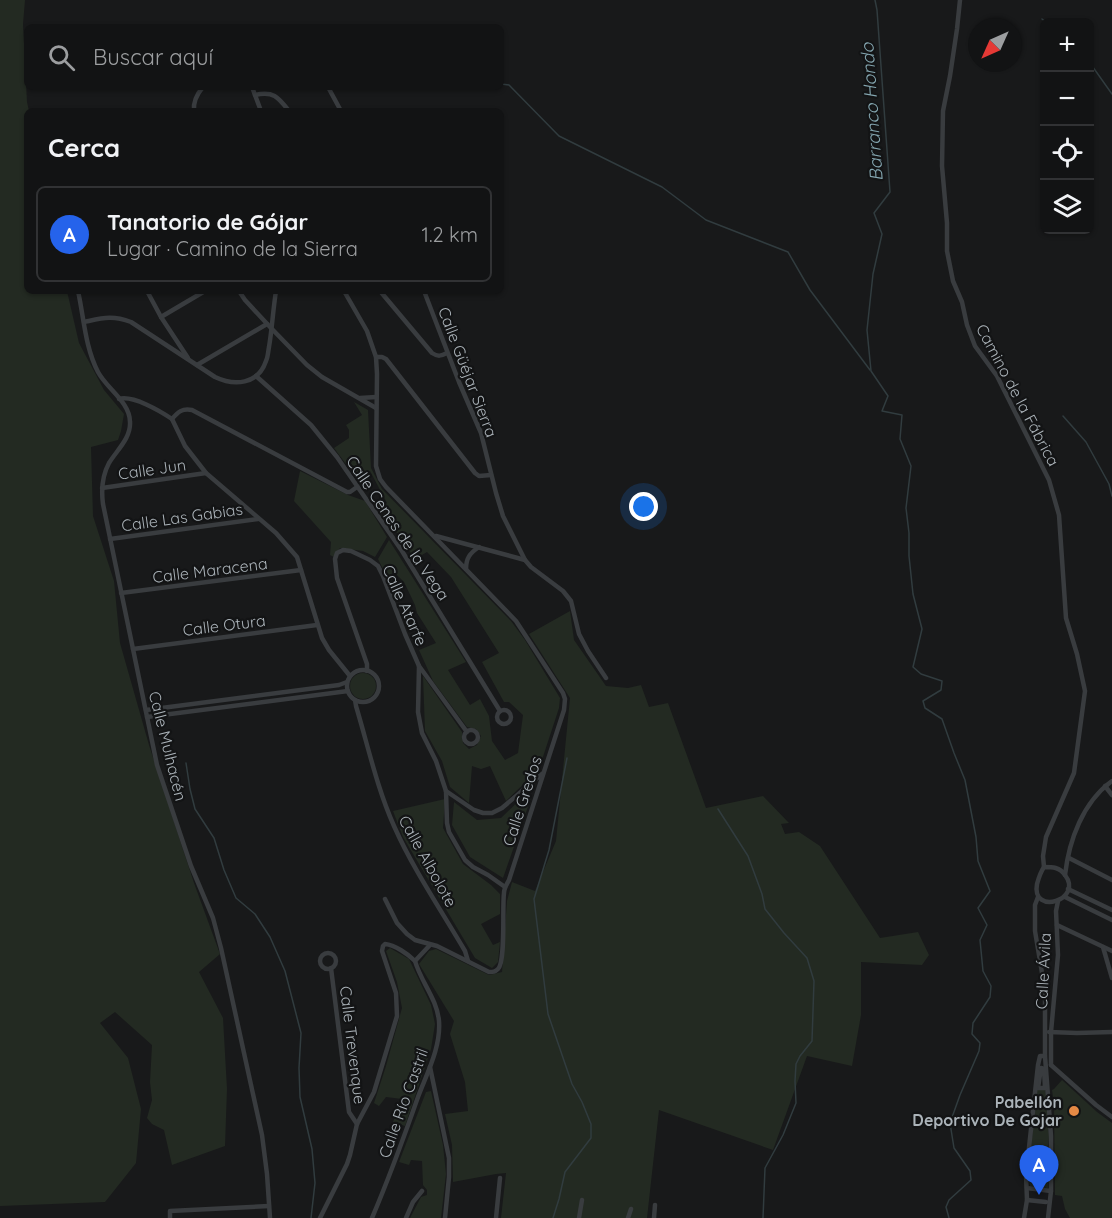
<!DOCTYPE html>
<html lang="es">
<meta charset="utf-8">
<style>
:root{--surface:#121314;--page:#1b1c1d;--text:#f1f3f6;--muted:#9c9ea0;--line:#313234;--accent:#2563eb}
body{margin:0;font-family:Quicksand,sans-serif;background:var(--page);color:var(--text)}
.controls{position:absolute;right:18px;top:18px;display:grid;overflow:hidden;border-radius:9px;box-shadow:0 2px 4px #0004}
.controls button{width:54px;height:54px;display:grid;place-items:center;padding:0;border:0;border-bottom:2px solid var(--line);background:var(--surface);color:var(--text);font:30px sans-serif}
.compass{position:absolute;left:968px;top:18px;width:54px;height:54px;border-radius:50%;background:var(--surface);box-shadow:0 2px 4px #0004;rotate:225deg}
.you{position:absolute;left:644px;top:507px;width:21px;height:21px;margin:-15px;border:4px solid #fff;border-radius:50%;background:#1a73e8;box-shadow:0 0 0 9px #1a73e833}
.badge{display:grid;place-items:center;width:39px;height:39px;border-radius:50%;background:var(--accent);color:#fff;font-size:20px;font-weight:700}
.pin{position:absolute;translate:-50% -50px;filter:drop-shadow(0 2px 3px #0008)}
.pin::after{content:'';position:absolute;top:32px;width:21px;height:18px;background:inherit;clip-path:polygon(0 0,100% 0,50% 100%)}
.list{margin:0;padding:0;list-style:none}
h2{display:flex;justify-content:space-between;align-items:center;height:78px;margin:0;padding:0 24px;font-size:26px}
h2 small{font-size:20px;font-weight:400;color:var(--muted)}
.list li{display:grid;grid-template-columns:39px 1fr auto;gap:18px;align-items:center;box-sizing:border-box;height:96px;margin:0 12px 12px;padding:0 12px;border:2px solid var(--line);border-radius:9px}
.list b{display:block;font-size:22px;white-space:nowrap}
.list p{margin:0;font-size:20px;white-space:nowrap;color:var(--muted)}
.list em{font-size:20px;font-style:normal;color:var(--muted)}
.icon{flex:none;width:33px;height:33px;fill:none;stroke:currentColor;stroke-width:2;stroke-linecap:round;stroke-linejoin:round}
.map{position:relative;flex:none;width:1112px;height:1218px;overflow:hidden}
.search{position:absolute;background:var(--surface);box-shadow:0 2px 4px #0004;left:24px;top:24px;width:480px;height:66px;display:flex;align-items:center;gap:15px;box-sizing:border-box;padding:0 21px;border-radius:9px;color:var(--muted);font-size:22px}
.panel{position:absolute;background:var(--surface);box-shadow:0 2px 4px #0004;left:24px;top:108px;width:480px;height:186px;border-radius:9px}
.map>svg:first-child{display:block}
</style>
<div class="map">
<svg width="1112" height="1218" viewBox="0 0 1112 1218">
<rect width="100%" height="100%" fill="#18191a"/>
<!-- green -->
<g fill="#232a22">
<path d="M0 0H25L23 24 27 102 29 111H27V291H67L79 343 104 390 124 414 121 431 118 440 91 447 93 516 114 581 120 643 149 745 194 883 220 954 199 972 223 1018 227 1089 225 1146 172 1165 164 1130 152 1124 147 1118 152 1100 150 1082 152 1045 115 1012 100 1023 128 1058 141 1109 136 1163 105 1202 0 1206Z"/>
<path d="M354 402 368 410 371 468 382 489 511 621 525 640 560 698 559 708 539 769 506 801 490 766 481 769 472 766 469 803 450 787 442 761 425 731 423 676 462 732 463 743 469 749 477 745 481 736 476 729 467 727 433 681 419 650 436 643 417 613 415 605 404 582 395 573 390 583 378 559 389 540 466 662 448 670 470 705 480 699 489 716 492 741 505 760 518 753 523 715 509 702H504L482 662 499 653 451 577 427 552 415 559 379 507 387 503 370 471 357 479 334 448 349 438V430L346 425 362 415Z"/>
<path d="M300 471 348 495 365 501 387 537 375 557 363 551 340 548 334 557 330 555 331 542 294 501Z"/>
<path d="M570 611 574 640 606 686 628 688 641 685 649 707 668 703 706 808 763 796 789 823 781 824 785 834 799 832 820 846 880 938 918 932 929 955 922 965 861 962V1015L852 1066 807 1056 773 1150 659 1110 647 1218H501L506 1173 496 1174 453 1182 452 1145 445 1114 468 1111 465 1082 450 1034 454 1021 419 964 429 951 436 949 489 975 502 972 507 901 512 882 535 891 556 841 570 698 529 634Z"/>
<circle cx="363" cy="686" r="13"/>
<path d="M528 792 531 798 503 878 470 857 452 825 454 802 477 820 501 818Z"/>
<path d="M445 799 443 828 463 864 491 885 500 894V914L481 924 493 945 500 942 498 962 492 968 475 958 403 837 393 811Z"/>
<path d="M390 948 409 959 431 1005 435 1024 431 1049 405 1126 393 1122 402 1099 386 1097 379 1106 374 1103 386 1066 402 1008 397 982 386 951Z"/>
<path d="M1062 1080 1097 1112 1112 1123V1218H1070L1065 1209 1062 1196 1055 1195 1054 1104 1052 1090 1054 1089Z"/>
<path d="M1037 1089 1046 1090 1049 1135 1046 1167 1049 1168 1048 1188 1030 1186 1028 1176Z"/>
<path d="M431 1091 443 1145 446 1174 441 1218H410L421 1197 427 1195V1190L423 1185 422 1161 411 1160 409 1165 399 1162 426 1092Z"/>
</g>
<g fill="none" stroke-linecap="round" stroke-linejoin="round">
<!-- stream -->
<g stroke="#313c3f" stroke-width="1.5">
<path d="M875 0 877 10 890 192 874 213 882 234 873 274 867 330 871 371 888 396 882 411 902 415 900 439 911 466 906 508 909 533V556L913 594 922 629 913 667 921 674 942 681 941 690 923 701 925 708 942 719 954 753 965 780 976 837 978 861 990 891 978 908 987 925 980 940 983 971 991 986 990 997 973 1023 972 1034 980 1043 979 1051 960 1095 950 1123 954 1148 970 1171 971 1180 949 1200 946 1207 949 1218"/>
<path d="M1042 19 1046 22"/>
<path d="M1090 63 1112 94"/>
<path d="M501 84 509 85 559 136 662 187 706 220 788 252 810 290 870 370"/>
<path d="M1063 416 1086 442 1109 484 1112 496"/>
<path d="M186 763 190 789 195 809 214 838 224 870 236 898 255 914 270 937 285 971 301 1033 299 1068 300 1097 312 1149 315 1183 311 1218"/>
<path d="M718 809 748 856 762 894 765 909 784 933 807 958 814 981 812 1041 800 1056 796 1064 795 1081 796 1103 783 1135 765 1168 763 1218"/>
<path d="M553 1218 559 1199 565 1172 591 1138V1124L582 1102 572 1084 548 1014 534 899 549 850 567 758"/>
</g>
<!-- minor -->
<g stroke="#393c3f" stroke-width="4.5">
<path d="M960 0 957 29 950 76 943 111 942 166 947 223V251L953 281 962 302 967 325 975 346 997 376 1049 480 1059 515 1066 618 1077 654 1085 691 1074 773 1046 837 1043 856 1044 867"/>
<path d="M252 87 261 111"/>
<path d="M328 87 341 111"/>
<path d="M255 95C274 91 278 97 289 111"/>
<path d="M194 111C193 102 197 94 203 87"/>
<path d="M78 291C84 318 85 347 98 372 107 389 130 402 130 422 131 438 117 450 109 463 102 476 101 489 103 504L157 765 191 866 213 918 221 948 262 1135 267 1174 270 1218"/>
<path d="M147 291 161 317 188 358"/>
<path d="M239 291 245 300 271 328 307 365 322 377 376 408"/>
<path d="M344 291 367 331 376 357 377 374 376 466 380 479 386 487 516 621 563 693 565 699 564 710 509 880C507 884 504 888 504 893 502 907 506 961 498 969 495 972 493 972 489 972L437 946 415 940 407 934 397 923 385 899"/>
<path d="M380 291 432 353C438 357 441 356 447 353"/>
<path d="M424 291 459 382 481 433 496 493 503 516 525 560 531 567 563 591 571 601 579 634 588 651 606 678"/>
<path d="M161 317 205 291"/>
<path d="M84 322C103 318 112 315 131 322L215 377C234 386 258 385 266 361 268 357 268 352 269 347 272 329 273 310 276 291"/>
<path d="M376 357H382L386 359 475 473 479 476 491 475"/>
<path d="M197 365 267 324"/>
<path d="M256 376 311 425 337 457 402 551 500 711"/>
<path d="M360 398 376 397"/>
<path d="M119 399C133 395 160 411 172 419"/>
<path d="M172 419 185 446 206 473 276 533 297 557 322 638 329 650 350 676"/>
<path d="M172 419C178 412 182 408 192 410L347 492H350L357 487"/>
<path d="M102 488 206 473"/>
<path d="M436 536 525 560"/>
<path d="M110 539 258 519"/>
<path d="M466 569C466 558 470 553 479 547"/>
<path d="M121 593 301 570"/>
<path d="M133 649 317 625"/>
<path d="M419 666 418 712 422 733 436 761 446 791 447 823 449 832 465 860 473 867 488 875 505 887"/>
<circle cx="363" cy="686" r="16"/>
<path d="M367 671V664L337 578 335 559 337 553 343 550 351 551 370 560 378 566 383 576 405 634 419 666 467 732"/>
<path d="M355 700 356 706C368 746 377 788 394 826 413 869 441 910 465 951L468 961"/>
<path d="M146 710 339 685 347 682"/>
<circle cx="504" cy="717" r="7"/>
<path d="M147 717 348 691"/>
<circle cx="471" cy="737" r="7"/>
<path d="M1105 786 1112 795"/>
<path d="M446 791 474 810 483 813H492L502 808 542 774"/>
<path d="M1069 858 1112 880"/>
<path d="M1044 867C1052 867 1060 867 1065 875 1084 900 1031 916 1037 884 1039 877 1040 873 1044 867Z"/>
<path d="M1065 875C1069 840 1083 802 1112 781"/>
<path d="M1068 889 1112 910"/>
<path d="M1038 897 1035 905V931L1045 991V1056L1051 1136V1191L1048 1218"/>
<path d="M1065 897 1112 920"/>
<path d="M1057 925 1112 951"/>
<path d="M1103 947 1112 978"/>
<circle cx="328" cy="961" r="8"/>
<path d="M415 961 430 945"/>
<path d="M331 968 349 1112 357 1124"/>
<path d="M1049 1032 1077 1033 1112 1032"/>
<path d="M1051 1065V1032L1058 955 1056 911 1058 901"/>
<path d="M1051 1065 1096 1105 1112 1117"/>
<path d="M430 1067 449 1158V1177L445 1218"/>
<path d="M1041 1068 1044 1069 1045 1088H1038Z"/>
<path d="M1027 1188 1051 1191"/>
<path d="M1027 1200 1046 1202"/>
<path d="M170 1218V1211L269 1206"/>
<path d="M320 1218 347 1164 350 1155 357 1124 374 1092 397 1016 396 993 382 951 383 946 385 944C395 945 408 954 415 961 421 982 437 999 439 1021 441 1047 427 1073 418 1097 404 1137 389 1178 372 1218"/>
<path d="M406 1218 413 1202 422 1191"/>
<path d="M496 1218 500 1178"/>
<path d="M579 1218 582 1200"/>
<path d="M628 1218 631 1209"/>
<path d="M654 1218 655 1205"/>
<path d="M1024 1218 1027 1200 1026 1175 1038 1065 1040 1056H1045"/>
</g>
</g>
<!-- markers -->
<circle fill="#e58a45" stroke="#131415" stroke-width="2" cx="1074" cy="1111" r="6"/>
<g text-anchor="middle" stroke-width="4.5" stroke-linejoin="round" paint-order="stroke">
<!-- street labels -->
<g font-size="16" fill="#abb3b9" stroke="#131415">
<text transform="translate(468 372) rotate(69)" y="6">Calle Güéjar Sierra</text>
<text transform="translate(1018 395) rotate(62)" y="6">Camino de la Fábrica</text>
<text transform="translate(152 469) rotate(-8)" y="6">Calle Jun</text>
<text transform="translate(182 517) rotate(-8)" y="6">Calle Las Gabias</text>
<text transform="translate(398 528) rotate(56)" y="6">Calle Cenes de la Vega</text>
<text transform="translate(210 570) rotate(-7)" y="6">Calle Maracena</text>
<text transform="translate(405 605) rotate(66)" y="6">Calle Atarfe</text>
<text transform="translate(224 625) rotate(-7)" y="6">Calle Otura</text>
<text transform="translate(168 746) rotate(76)" y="6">Calle Mulhacén</text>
<text transform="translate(522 801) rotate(-72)" y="6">Calle Gredos</text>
<text transform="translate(428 861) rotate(61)" y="6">Calle Albolote</text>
<text transform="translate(1043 971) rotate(-87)" y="6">Calle Ávila</text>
<text transform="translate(353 1045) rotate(83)" y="6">Calle Trevenque</text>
<text transform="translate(403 1103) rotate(-70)" y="6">Calle Río Castril</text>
</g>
<!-- poi labels -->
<g font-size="16" font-weight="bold" fill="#abb3b9" stroke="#131415" text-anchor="end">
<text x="1062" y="1108">Pabellón<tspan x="1062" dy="18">Deportivo De Gojar</tspan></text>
</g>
<!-- water labels -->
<g font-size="18" font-style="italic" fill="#85a7b1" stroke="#131415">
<text transform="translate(872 112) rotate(-94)" y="6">Barranco Hondo</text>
</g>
</g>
</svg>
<div class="controls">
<button>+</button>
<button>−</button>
<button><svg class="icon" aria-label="locate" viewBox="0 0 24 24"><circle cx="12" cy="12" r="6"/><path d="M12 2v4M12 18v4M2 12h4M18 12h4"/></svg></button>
<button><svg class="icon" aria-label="layers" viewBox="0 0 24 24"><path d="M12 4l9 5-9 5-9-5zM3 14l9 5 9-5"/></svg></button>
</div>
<svg class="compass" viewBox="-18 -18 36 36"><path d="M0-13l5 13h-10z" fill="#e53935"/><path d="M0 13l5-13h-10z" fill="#9c9ea0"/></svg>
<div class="you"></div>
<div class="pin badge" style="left:1039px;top:1195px">A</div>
<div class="search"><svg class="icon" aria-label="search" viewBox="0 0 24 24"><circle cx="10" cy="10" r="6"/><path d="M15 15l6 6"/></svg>Buscar aquí</div>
<section class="panel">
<h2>Cerca<small></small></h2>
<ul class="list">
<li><span class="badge">A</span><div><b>Tanatorio de Gójar</b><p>Lugar · Camino de la Sierra</p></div><em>1.2 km</em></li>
</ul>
</section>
</div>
